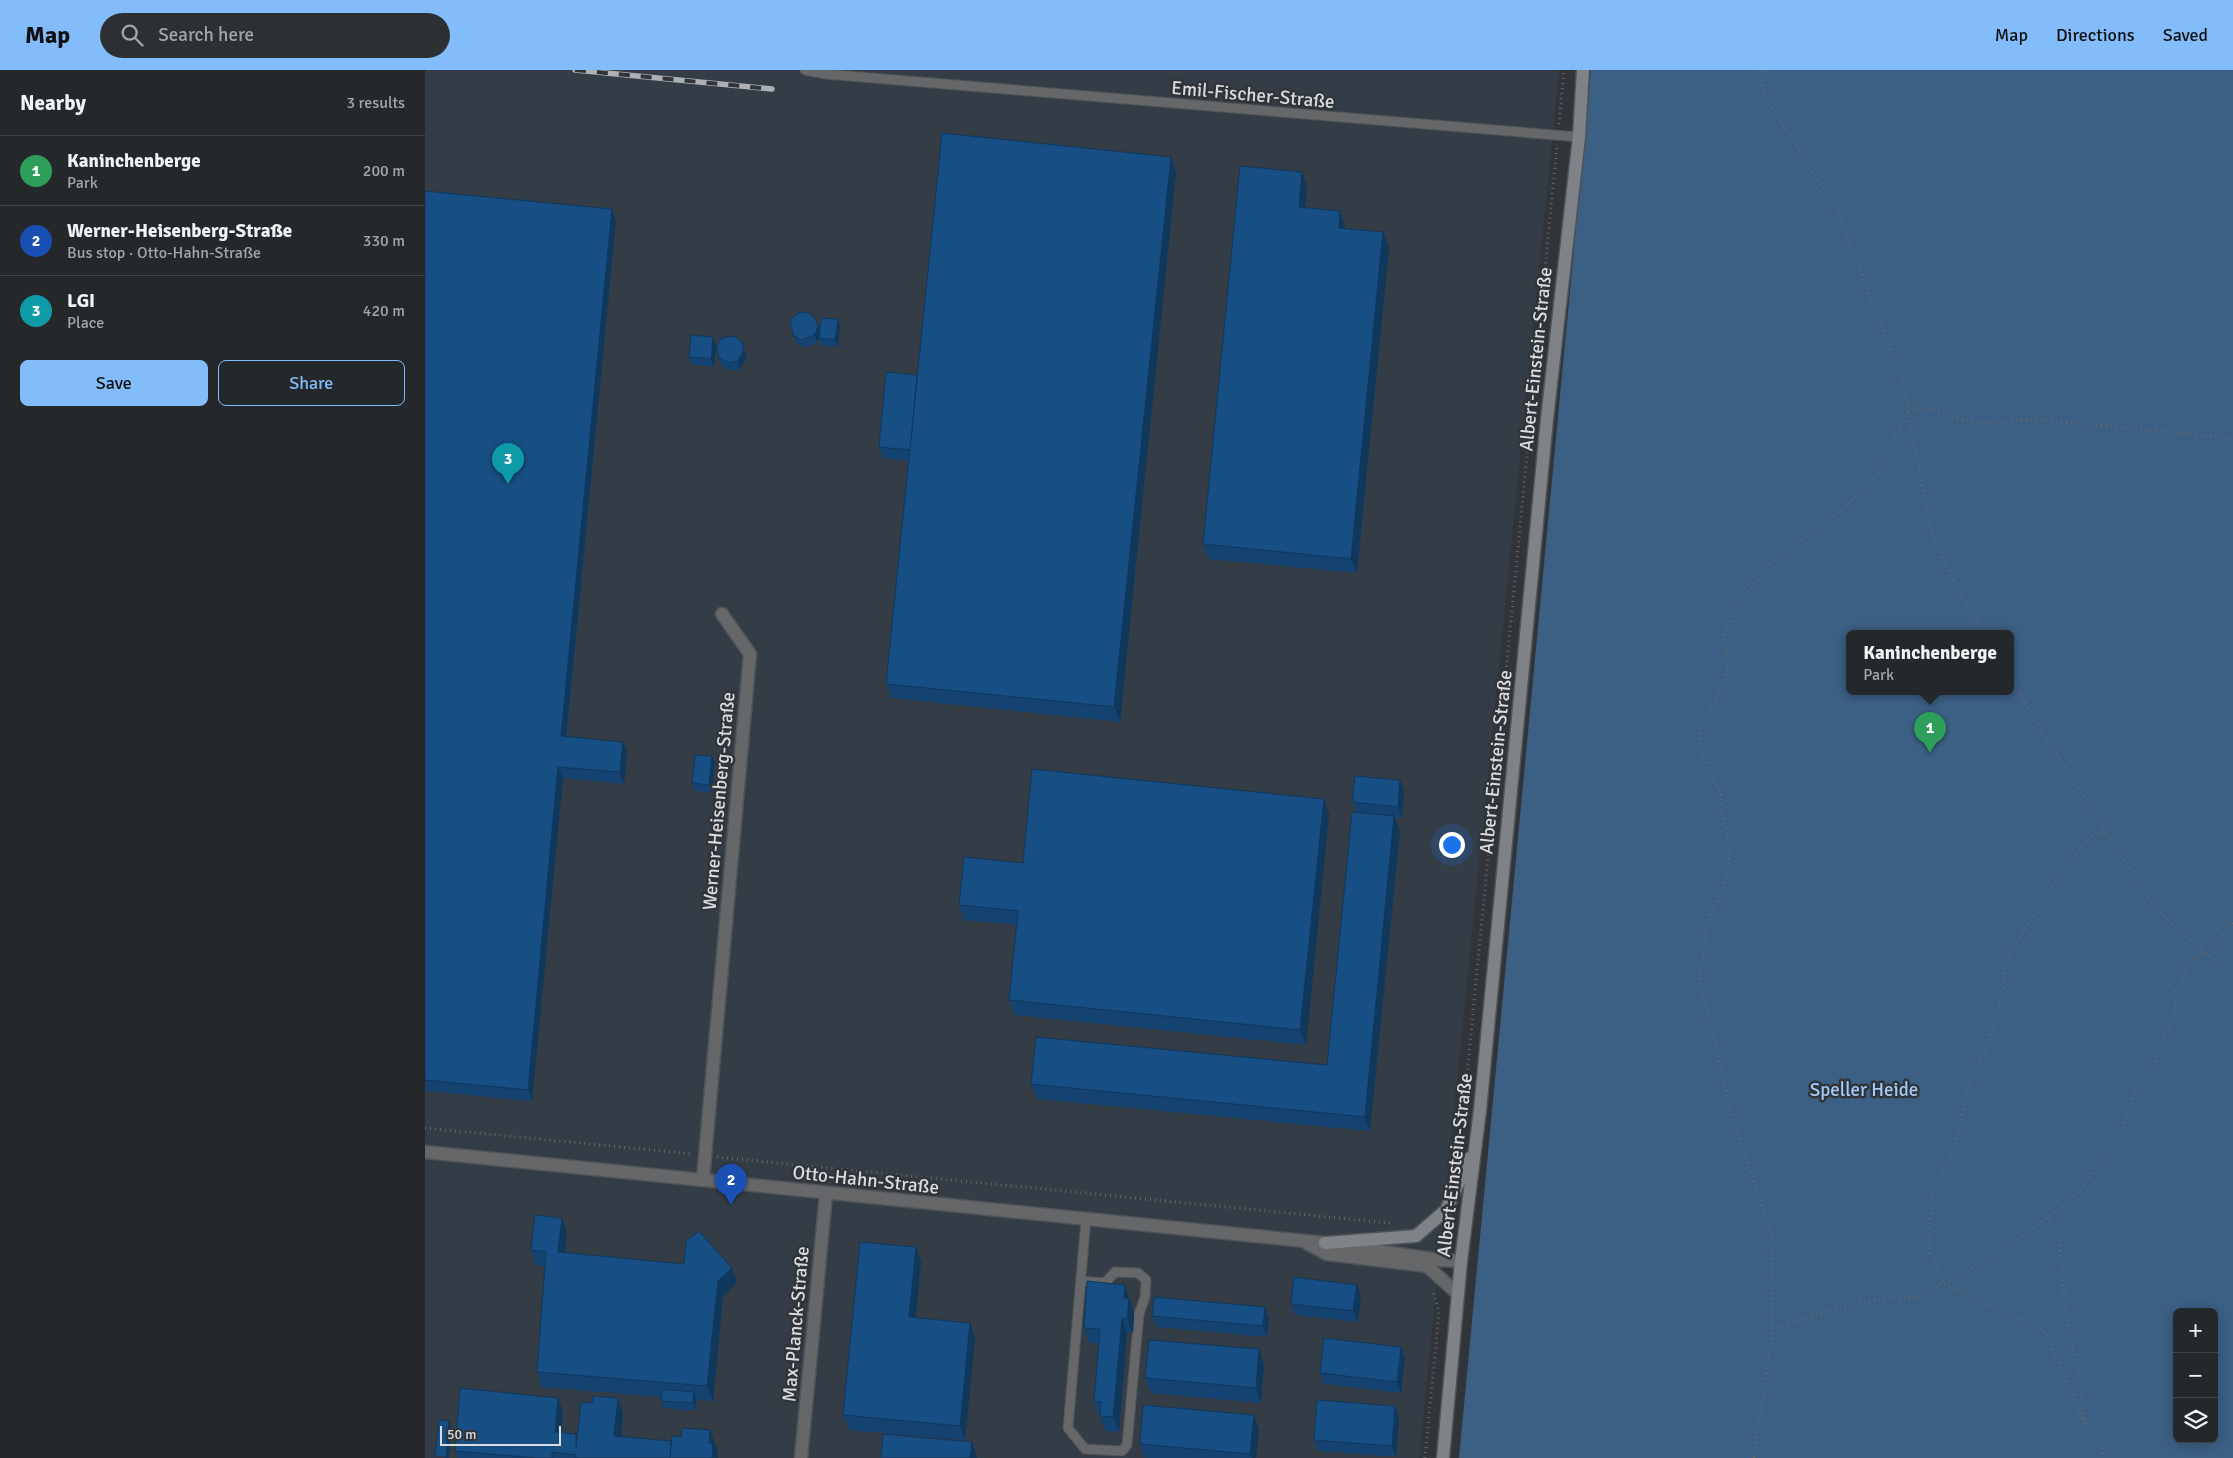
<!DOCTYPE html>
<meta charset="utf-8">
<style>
:root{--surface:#25282b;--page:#2d3033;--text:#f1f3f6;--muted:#a3a6a9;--line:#424447;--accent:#83bcfb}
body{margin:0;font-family:Signika,sans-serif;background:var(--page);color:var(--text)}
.controls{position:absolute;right:15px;bottom:15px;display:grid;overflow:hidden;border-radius:8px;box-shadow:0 2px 12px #0003}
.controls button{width:45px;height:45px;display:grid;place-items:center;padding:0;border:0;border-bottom:1px solid var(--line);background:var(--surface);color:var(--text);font:25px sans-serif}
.scale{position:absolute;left:15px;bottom:12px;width:121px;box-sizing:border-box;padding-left:5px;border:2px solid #dadde0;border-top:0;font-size:14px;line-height:18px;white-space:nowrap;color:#dadde0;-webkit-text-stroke:4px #313539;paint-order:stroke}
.you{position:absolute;left:1026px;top:774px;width:18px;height:18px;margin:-12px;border:4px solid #fff;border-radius:50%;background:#1a73e8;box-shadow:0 0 0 8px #1a73e833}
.badge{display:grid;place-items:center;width:32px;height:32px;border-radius:50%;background:var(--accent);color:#fff;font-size:16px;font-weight:700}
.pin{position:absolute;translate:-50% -41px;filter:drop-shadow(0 1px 2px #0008)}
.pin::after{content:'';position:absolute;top:26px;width:18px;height:15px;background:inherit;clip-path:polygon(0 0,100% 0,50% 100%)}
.popup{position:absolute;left:1421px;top:560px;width:168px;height:65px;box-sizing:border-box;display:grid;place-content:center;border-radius:8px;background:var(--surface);filter:drop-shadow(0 1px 4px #0005);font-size:16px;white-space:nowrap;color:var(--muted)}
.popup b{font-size:19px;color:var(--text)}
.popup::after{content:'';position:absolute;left:50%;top:100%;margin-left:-10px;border:10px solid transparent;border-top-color:var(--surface)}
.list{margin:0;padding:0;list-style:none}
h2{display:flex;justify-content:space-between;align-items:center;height:65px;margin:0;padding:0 20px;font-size:21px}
h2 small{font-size:16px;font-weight:400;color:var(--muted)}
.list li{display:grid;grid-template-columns:32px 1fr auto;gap:15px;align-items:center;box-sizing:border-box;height:70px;padding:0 20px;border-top:1px solid var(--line)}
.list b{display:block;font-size:19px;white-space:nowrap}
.list p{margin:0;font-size:16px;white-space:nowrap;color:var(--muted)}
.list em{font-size:16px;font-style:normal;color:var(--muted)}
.actions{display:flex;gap:10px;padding:15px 20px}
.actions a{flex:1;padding:11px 0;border:1px solid var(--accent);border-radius:8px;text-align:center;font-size:18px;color:var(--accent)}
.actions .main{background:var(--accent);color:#111}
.icon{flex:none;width:28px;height:28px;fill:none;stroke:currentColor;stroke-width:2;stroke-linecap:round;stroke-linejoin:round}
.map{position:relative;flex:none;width:1808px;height:1388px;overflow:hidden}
header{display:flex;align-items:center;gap:30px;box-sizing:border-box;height:70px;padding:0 25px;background:var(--accent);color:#111}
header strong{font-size:24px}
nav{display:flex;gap:28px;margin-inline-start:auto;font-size:18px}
.search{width:350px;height:45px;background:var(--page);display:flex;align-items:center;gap:12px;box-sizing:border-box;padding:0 18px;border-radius:28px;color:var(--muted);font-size:19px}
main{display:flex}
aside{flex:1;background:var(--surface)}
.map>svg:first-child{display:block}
</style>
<header>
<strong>Map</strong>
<div class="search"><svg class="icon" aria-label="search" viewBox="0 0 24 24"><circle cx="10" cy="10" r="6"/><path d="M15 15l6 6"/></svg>Search here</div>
<nav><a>Map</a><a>Directions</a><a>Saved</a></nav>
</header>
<main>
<aside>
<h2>Nearby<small>3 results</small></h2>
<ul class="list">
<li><span class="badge" style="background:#2e9e5b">1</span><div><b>Kaninchenberge</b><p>Park</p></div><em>200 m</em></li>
<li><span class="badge" style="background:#1a4fb4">2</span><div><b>Werner-Heisenberg-Straße</b><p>Bus stop · Otto-Hahn-Straße</p></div><em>330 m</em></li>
<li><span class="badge" style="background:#0f9aa8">3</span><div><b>LGI</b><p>Place</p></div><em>420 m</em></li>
</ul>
<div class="actions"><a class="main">Save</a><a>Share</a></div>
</aside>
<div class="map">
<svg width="1808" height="1388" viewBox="0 0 1808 1388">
<rect width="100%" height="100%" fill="#313539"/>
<!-- built -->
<path fill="#343d46" d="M0 0H1134L994 1388H0Z"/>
<!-- green -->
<path fill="#3c5f84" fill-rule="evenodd" d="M1166 0H1808V1388H1034ZM1425 564H1585V622H1425ZM1752 1242H1789V1369H1752Z"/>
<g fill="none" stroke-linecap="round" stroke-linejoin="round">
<defs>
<g id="lane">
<path d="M380 0 400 4 1154 67"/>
<path d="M656 1211 680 1213 690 1202 713 1203 721 1210 720 1227 714 1244 702 1375 697 1381 660 1379 643 1358 661 1149"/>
</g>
<g id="street">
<path d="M0 1082 900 1173 1014 1190 1036 1191"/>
<path d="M278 1109 325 584 297 544"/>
<path d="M883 1174 902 1184 1002 1196 1033 1224"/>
<path d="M376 1388 401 1124"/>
</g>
<g id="secondary">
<path d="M900 1173 991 1166 1021 1140 1045 1088"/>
<path d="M1018 1388 1036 1191 1055 1040 1122 349 1154 67 1158 0"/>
</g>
</defs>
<!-- lane casing -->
<use href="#lane" stroke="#4f5357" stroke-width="11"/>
<!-- street casing -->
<use href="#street" stroke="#4f5357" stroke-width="15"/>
<!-- secondary casing -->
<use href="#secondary" stroke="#4f5357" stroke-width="15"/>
<!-- path -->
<g stroke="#64686c" stroke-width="3" stroke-dasharray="1 4" stroke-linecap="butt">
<path d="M1336 0V9L1342 29 1413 142 1478 312 1505 458 1532 518 1560 564"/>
<path d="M1134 54 1139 0"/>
<path d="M1585 607 1620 666 1730 838 1782 885 1808 904"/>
<path d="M1782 885 1808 852"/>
<path d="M0 1058 268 1084"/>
<path d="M292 1087 965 1153"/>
<path d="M1026 1093 1038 1046 1132 75"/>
<path d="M1623 1148 1633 1165 1642 1252 1653 1303 1660 1353 1670 1366 1678 1383 1677 1388"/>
<path d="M1015 1178 1017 1162"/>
<path d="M1348 1258 1431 1233 1468 1228 1489 1229 1566 1188 1641 1135 1657 1117 1689 1074 1702 1047 1713 1012 1729 995 1732 983 1738 974 1740 964 1748 950 1751 937 1750 921 1758 913C1758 896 1765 890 1780 882"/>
<path d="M1660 1353 1619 1260 1519 1214 1505 1183 1504 1167 1507 1124 1528 1083 1541 1024 1563 974 1574 940 1575 922 1580 915 1578 900 1583 887 1622 823 1663 768 1680 760"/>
<path d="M1000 1388 1014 1242 1008 1221"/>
<path d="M1329 1388 1348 1258 1346 1166 1304 1033 1275 911 1282 855 1298 819 1304 796 1302 760 1297 746 1296 725 1276 683V660L1299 612 1303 598 1299 565 1310 539 1342 496 1411 445 1445 414 1458 394 1483 338 1507 339 1530 348 1555 354 1605 349 1808 368"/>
</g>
<!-- lane -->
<use href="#lane" stroke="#656769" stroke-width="9"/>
<!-- street -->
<use href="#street" stroke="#656769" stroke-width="12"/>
<!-- secondary -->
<use href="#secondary" stroke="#7f8286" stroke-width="12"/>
<defs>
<path id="rail" d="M150 0 347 19"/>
</defs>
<!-- rail casing -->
<use href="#rail" stroke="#adb0b4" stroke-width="5.5"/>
<!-- rail -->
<use href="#rail" stroke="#313539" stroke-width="4" stroke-dasharray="11" stroke-linecap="butt"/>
</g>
<!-- wall -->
<g fill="#144371">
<path d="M751 102 695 652 466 628 461 614 483 391 458 388 454 377 492 305Z"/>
<path d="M877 102 882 117 880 137 915 141 920 156V159L958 162 964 177 932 503 784 489 778 474Z"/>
<path d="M0 121 187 139 191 150 142 666 202 683 199 714 138 708 107 1031 0 1021Z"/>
<path d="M390 248 394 260 415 257 413 277 396 276 394 269 392 272 380 278 372 274 369 266Z"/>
<path d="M316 271 322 287 315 299 307 301 298 297 295 293 293 285Z"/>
<path d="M291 275 289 297 266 294 264 287Z"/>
<path d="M287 686 290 694 287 722 270 721 267 713Z"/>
<path d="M975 710 979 721 977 748 970 747 975 761 945 1061 612 1029 606 1014 902 995 931 742 927 732Z"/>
<path d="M904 744 881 975 590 945 584 930 592 855 539 850 534 835 598 793Z"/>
<path d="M142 1163 140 1183 307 1198 312 1213 298 1226 288 1331 271 1330 270 1341 238 1338 236 1331V1327L117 1317 112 1302 120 1196 111 1195 106 1180Z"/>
<path d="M496 1192 491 1248 545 1253 550 1268 540 1370 424 1360 418 1345Z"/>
<path d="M700 1215 709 1244 708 1263H702L694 1362 680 1361 669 1331 674 1273H664L659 1258Z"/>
<path d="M936 1226 933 1252 870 1245 866 1234Z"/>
<path d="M727 1246 844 1248 842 1267 732 1257Z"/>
<path d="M976 1277 980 1288 976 1323 899 1314 895 1303Z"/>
<path d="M839 1294 836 1333 726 1323 720 1308Z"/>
<path d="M133 1328 138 1343 136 1363 152 1366 167 1333 193 1328 198 1343 196 1367 293 1382V1388H33L30 1381Z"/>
<path d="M829 1345 834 1360 831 1388H720L715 1374Z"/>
<path d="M974 1347 971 1387 893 1381 889 1370Z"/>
</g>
<!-- shaded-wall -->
<g fill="#10375c">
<path d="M746 87 751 102 695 652 689 637Z"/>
<path d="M877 102 882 117 879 152 874 137Z"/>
<path d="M187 139 191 150 140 677 136 666Z"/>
<path d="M915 141 920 156 919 173 914 158Z"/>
<path d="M958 162 964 177 932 503 926 489Z"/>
<path d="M413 249 415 257 413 277 410 270Z"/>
<path d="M393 256 396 264 392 272 390 265Z"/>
<path d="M288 267 291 275 289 297 286 289Z"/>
<path d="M319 279 322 287 315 299 313 291Z"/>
<path d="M198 672 202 683 199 714 195 702Z"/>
<path d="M287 686 290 694 287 722 284 715Z"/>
<path d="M133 697 138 708 107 1031 103 1020Z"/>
<path d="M975 710 979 721 977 748 973 737Z"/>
<path d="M899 729 904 744 881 975 875 960Z"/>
<path d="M969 746 975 761 945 1061 940 1047Z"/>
<path d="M137 1148 142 1163 138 1197 133 1182Z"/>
<path d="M491 1177 496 1192 489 1262 484 1247Z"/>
<path d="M307 1198 312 1213 298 1226 288 1331 282 1316 293 1211Z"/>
<path d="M700 1215 709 1244 708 1263 702 1249 699 1228Z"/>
<path d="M932 1215 936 1226 933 1252 928 1241Z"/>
<path d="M840 1237 844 1248 842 1267 838 1256Z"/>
<path d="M697 1248 702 1263 694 1362 688 1347Z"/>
<path d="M545 1253 550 1268 540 1370 535 1356Z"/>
<path d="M976 1277 980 1288 976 1323 972 1312Z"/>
<path d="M834 1279 839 1294 836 1333 831 1318Z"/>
<path d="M269 1322 271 1330 270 1341 268 1333Z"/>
<path d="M133 1328 138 1343 135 1377 130 1362Z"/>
<path d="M193 1328 198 1343 195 1381 189 1366Z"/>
<path d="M970 1336 974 1347 971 1387 967 1376Z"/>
<path d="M829 1345 834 1360 831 1388H827L825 1384Z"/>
<path d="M24 1351 27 1359 24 1388H21Z"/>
<path d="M285 1360 293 1382V1388H287L284 1373Z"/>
<path d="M547 1372 552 1387V1388H545Z"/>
</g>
<!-- building -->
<g fill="#174e83" stroke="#10375c">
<path d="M517 63 746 87 689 637 461 614Z"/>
<path d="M815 96 877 102 874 137 915 141 914 158 958 162 926 489 778 474Z"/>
<path d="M0 121 187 139 136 666 198 672 195 702 133 697 103 1020 0 1010Z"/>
<path d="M382 242 390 248 393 256 390 265 377 270 369 266 365 253 366 249 373 243Z"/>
<path d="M396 248 413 249 410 270 394 268Z"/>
<path d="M266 265 288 267 286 289 264 287Z"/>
<path d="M309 266 316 271 319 279 313 291 304 293 296 289 293 285 292 276 296 268Z"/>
<path d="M461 302 492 305 485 380 454 377Z"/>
<path d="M270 685 287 686 284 715 267 713Z"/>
<path d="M607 699 899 729 875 960 584 930 593 841 534 835 539 787 598 793Z"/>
<path d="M930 706 975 710 973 737 927 732Z"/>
<path d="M927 742 969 746 940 1047 606 1014 611 967 902 995Z"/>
<path d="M110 1145 137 1148 133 1182 259 1194 261 1171 274 1161 307 1198 293 1211 282 1316 112 1302 121 1182 106 1180Z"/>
<path d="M435 1172 491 1177 484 1247 545 1253 535 1356 418 1345Z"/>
<path d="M869 1207 932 1215 928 1241 866 1234Z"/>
<path d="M662 1211 700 1215 699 1228 704 1229 702 1249 697 1248 688 1347 675 1346 676 1332 669 1331 675 1259 659 1258Z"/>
<path d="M729 1227 840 1237 838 1256 727 1246Z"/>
<path d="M899 1268 976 1277 972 1312 895 1303Z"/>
<path d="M724 1270 834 1279 831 1318 720 1308Z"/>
<path d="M35 1318 133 1328 130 1362 151 1364V1378L156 1332 167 1333 168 1326 193 1328 189 1366 246 1371 245 1388H151V1385L127 1382V1388H112L30 1381Z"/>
<path d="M237 1319 269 1322 268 1333 236 1331Z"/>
<path d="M892 1330 970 1336 967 1376 889 1370Z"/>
<path d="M718 1335 829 1345 825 1384 715 1374Z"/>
<path d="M14 1350 24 1351 21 1387 10 1386Z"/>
<path d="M257 1358 285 1360 284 1373H288L287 1388H245L247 1366 256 1367Z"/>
<path d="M458 1364 547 1372 545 1388H456Z"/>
</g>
<g text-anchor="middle" stroke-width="5" stroke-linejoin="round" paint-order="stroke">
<!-- street labels -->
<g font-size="19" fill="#dadde0" stroke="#313539">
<text transform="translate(828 24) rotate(5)" y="7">Emil-Fischer-Straße</text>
<text transform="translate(1110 289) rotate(-84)" y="7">Albert-Einstein-Straße</text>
<text transform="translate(1070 692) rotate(-84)" y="7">Albert-Einstein-Straße</text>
<text transform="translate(293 731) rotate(-85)" y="7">Werner-Heisenberg-Straße</text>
<text transform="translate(1029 1095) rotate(-83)" y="7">Albert-Einstein-Straße</text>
<text transform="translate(441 1109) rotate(6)" y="7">Otto-Hahn-Straße</text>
<text transform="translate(370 1254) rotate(-85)" y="7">Max-Planck-Straße</text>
</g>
<!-- park labels -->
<g font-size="19" fill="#a1cbfb" stroke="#313539">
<text x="1439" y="1026">Speller Heide</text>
</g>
</g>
</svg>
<div class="controls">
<button>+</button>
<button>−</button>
<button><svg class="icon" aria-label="layers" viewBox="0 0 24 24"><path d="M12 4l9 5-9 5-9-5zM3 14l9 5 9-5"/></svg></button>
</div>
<div class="scale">50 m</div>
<div class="you"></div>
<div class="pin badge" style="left:1505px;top:683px;background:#2e9e5b">1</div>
<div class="popup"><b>Kaninchenberge</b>Park</div>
<div class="pin badge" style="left:306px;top:1135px;background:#1a4fb4">2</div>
<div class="pin badge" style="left:83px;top:414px;background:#0f9aa8">3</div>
</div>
</main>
